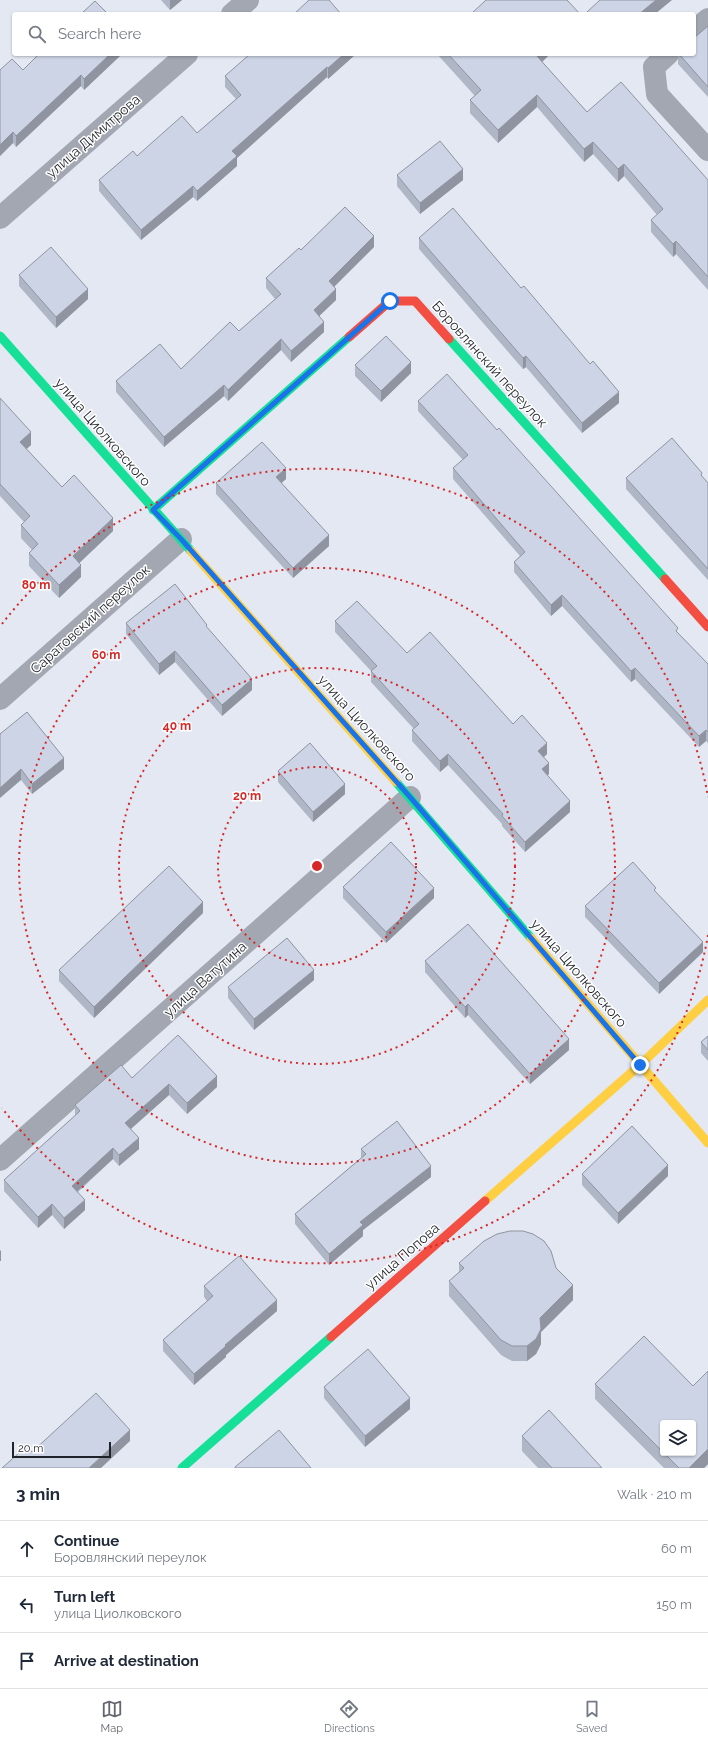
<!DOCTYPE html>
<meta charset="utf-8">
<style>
:root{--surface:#fff;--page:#f2f2f3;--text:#1f2937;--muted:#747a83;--line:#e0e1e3;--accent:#64676f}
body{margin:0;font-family:Raleway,sans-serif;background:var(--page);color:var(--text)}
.controls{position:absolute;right:12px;bottom:12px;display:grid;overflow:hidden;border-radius:4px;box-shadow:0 1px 3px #0004}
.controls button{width:36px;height:36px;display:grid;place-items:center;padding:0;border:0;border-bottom:1px solid var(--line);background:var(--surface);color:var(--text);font:20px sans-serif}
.scale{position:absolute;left:12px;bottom:10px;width:99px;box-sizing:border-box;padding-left:4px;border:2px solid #1f2229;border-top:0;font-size:11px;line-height:14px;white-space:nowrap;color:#1f2229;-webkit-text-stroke:3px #fff;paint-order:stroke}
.stop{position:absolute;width:12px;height:12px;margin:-9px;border:3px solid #1a73e8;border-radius:50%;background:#fff}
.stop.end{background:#1a73e8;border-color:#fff;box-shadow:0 1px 4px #0008}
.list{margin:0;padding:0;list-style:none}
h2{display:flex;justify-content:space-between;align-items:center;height:52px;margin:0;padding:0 16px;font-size:17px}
h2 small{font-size:13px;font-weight:400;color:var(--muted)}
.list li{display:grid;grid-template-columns:26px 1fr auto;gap:12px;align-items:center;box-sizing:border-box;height:56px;padding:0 16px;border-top:1px solid var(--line)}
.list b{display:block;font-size:15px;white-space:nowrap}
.list p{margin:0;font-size:13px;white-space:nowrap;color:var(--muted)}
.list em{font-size:13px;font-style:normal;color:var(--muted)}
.icon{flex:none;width:22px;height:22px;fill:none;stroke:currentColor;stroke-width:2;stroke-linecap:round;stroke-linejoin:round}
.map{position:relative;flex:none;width:708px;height:1468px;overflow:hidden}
.search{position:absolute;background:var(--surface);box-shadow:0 1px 3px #0004;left:12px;right:12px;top:12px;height:44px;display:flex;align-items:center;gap:10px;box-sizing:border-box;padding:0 14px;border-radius:4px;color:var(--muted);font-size:15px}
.sheet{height:220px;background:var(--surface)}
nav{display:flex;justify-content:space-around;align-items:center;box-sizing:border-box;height:56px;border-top:1px solid var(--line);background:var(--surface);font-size:11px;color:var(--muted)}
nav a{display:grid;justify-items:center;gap:2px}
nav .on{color:var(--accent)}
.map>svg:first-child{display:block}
</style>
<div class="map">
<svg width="708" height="1468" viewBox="0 0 708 1468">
<rect width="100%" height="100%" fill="#e3e8f2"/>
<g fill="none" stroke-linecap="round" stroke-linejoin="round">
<!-- street -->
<g stroke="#a2a7b1" stroke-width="22">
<path d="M232 14 248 0"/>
<path d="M694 31 708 19"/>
<path d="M668 54 654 67 657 94 708 150"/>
<path d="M0 218 187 54"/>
<path d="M0 699 181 539"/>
<path d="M0 1160 410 797"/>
</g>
<!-- fast -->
<g stroke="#16e098" stroke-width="9">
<path d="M0 336 191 551"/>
<path d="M449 339 665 579"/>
<path d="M153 510 349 337"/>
<path d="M396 782 531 938"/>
<path d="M182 1468 331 1337"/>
</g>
<!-- slow -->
<g stroke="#ffcf43" stroke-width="9">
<path d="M191 551 396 782"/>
<path d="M531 938 708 1143"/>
<path d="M485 1201 640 1065 708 1000"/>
</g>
<!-- jam -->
<g stroke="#f24e42" stroke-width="9">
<path d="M349 337 390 301H415L449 339"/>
<path d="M665 579 708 627"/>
<path d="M331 1337 485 1201"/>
</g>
</g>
<!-- wall -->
<g fill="#afb6c5" fill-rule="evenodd">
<path d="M161 0H182L170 10Z"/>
<path d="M708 26V97L678 64V54H694Z"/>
<path d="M121 54V55L84 90 81 86 16 147 13 143 0 156V70H23Z"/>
<path d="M356 54 328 79 327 77 237 158V166L197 201 193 197 141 240 99 191V180L137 156 197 133 236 99 225 87V76Z"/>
<path d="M437 54H550L542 62 587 112 708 180V290L676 254 673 257 651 232V220L657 215 624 176 618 182 593 154 584 162 537 107 498 143 470 113V100L475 96Z"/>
<path d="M397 175 463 180 420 214 397 186Z"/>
<path d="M419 238 619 403 582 433 526 367 523 369 419 249Z"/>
<path d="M374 247 334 286 336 300 319 316 324 332 291 362 281 350 228 401 224 396 164 447 116 392V381L181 369 239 331 275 299 266 288V278L301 250Z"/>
<path d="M19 275 88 299 56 328 19 286Z"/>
<path d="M355 365 411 373 381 402 355 376Z"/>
<path d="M0 398 31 445 26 449 62 487 113 531 79 563 81 577 59 598 29 566V553L32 550 21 538V525L24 522 0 496Z"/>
<path d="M418 401 678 633 708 664V743L706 741 699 747 635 679 631 682 562 606 551 616 514 572V562L520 556 453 479V468L463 460 418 411Z"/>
<path d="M702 477 708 483V580L626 489V478Z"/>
<path d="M286 479 281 483 329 546 293 578 216 494V483Z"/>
<path d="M335 621 407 653 513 724 547 754 544 757 549 774 547 775 570 812 525 852 502 826V824L448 765 440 772 412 741V730L414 729 371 682V671L335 632Z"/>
<path d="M126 623 207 628 252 690 222 716 175 662 159 675 126 634Z"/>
<path d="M0 734 64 769 32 794 21 780Z"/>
<path d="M278 771 345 794 313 822 278 782Z"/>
<path d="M343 887 434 898 386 943 343 898Z"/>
<path d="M585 906 703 952 659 994 585 917Z"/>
<path d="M203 913 94 1018 59 981V970Z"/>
<path d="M425 961 569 1050 530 1084 468 1015 465 1018 425 972Z"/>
<path d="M314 980 254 1030 228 998V987Z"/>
<path d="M708 1036V1061L701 1053V1042Z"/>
<path d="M132 1078 217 1087 187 1114 169 1095 131 1129 139 1149 119 1166 113 1159 78 1192 85 1210 64 1229 52 1215 38 1228 4 1191V1180L75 1116V1105Z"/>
<path d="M361 1149 431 1177 363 1230V1236L329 1265 295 1224V1214L361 1158Z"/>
<path d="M582 1174 668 1176 618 1224 582 1185Z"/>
<path d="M459 1263 556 1268 573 1300 541 1332V1344L536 1354 527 1361H512L501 1355 449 1296V1281L459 1272Z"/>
<path d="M204 1286 277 1311 226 1355V1357L194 1385 163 1351V1340L207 1301 204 1297Z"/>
<path d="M708 1371V1464L704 1468H664L595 1399V1384L693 1386ZM663 1423 693 1453H663Z"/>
<path d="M324 1387 410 1409 365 1447 324 1398Z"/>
<path d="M522 1436 602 1468H538L522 1451Z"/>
</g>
<!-- shaded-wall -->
<g fill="#8f94a0">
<path d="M170 0H182L170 10Z"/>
<path d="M656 0H672L655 14H639Z"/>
<path d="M110 54H121V55L84 90V79Z"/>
<path d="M344 54H356L328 79V68Z"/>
<path d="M537 54H550L536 68V55Z"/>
<path d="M327 67V77L237 158V166L197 201V191L232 151Z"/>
<path d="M81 75V86L16 147V136Z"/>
<path d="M537 95V107L498 143V130Z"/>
<path d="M13 132V143L0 156V145Z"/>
<path d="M593 142V154L584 162V149Z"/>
<path d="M624 164V176L618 182V169Z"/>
<path d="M463 169V180L420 214V203Z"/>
<path d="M193 186V197L141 240V230Z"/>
<path d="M374 236V247L329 292V281Z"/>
<path d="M676 241V254L673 257V244Z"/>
<path d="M88 289V299L56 328V317Z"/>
<path d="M336 289V300L314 321V310Z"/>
<path d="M324 322V332L291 362V351Z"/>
<path d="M281 339V350L228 401V390Z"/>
<path d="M526 356V367L523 369V358Z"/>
<path d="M411 362V373L381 402V391Z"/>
<path d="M224 385V396L164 447V437Z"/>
<path d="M619 392V403L582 433V423Z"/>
<path d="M31 432V445L20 455V442Z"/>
<path d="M286 468V479L276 488V477Z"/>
<path d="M113 518V531L73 569V556Z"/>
<path d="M329 535V546L293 578V568Z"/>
<path d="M81 565V577L59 598V585Z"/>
<path d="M562 595V606L551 616V605Z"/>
<path d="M175 651V662L159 675V664Z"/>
<path d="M635 668V679L631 682V671Z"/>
<path d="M252 679V690L222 716V705Z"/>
<path d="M706 730V741L699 747V736Z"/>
<path d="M547 743V754L538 762V751Z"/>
<path d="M448 754V765L440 772V761Z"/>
<path d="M64 758V769L32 794V784Z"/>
<path d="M549 763V774L542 780V769Z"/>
<path d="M21 769V780L0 798V788Z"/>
<path d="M345 784V794L313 822V812Z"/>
<path d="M570 801V812L525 852V842Z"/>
<path d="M434 888V898L386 943V932Z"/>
<path d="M203 902V913L94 1018V1007Z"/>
<path d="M703 942V952L659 994V983Z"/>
<path d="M314 970V980L254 1030V1019Z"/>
<path d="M468 1004V1015L465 1018V1007Z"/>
<path d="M569 1039V1050L530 1084V1074Z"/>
<path d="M217 1076V1087L187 1114V1103Z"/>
<path d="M169 1084V1095L125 1134V1123Z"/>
<path d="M139 1138V1149L119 1166V1155Z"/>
<path d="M113 1148V1159L72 1196V1186Z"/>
<path d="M668 1165V1176L618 1224V1213Z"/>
<path d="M431 1166V1177L363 1230V1236L329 1265V1254L360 1222Z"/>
<path d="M85 1200V1210L64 1229V1218Z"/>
<path d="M52 1204V1215L38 1228V1217Z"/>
<path d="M1 1250V1261H0V1251Z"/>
<path d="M573 1285V1300L541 1332V1344L536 1354 527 1361V1346L540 1318Z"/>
<path d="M277 1300V1311L226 1355V1357L194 1385V1374L225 1345Z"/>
<path d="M410 1398V1409L365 1447V1436Z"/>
<path d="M130 1430V1441L101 1468H89Z"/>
<path d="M708 1449V1464L704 1468H689Z"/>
</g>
<!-- building -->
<g fill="#ccd4e5" stroke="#8f94a0">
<path d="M309 0H329L341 14H294Z"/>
<path d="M486 0H567L580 14H471Z"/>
<path d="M600 0H656L639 14H589L587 12Z"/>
<path d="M95 1 108 14H81Z"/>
<path d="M708 26V87L679 54H694V38Z"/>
<path d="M39 54H110L84 79 81 75 16 136 13 132 0 145V70L12 59 23 70Z"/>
<path d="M250 54H344L328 68 327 67 232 151 237 156 197 191 193 186 141 230 99 180 133 151 137 156 182 116 197 133 241 95 225 76Z"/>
<path d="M448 54H537L536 55 587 112 621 82 708 180V277L676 241 673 244 651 220 663 209 624 164 618 169 593 142 584 149 537 95 498 130 470 100 481 90Z"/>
<path d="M440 141 463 169 420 203 397 175Z"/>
<path d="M345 207 374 236 329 281 336 289 314 310 324 322 291 351 281 339 228 390 224 385 164 437 116 381 160 344 181 369 230 322 239 331 281 294 266 278 299 248 301 250Z"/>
<path d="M453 208 521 288 524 286 590 364 593 361 619 392 582 423 526 356 523 358 419 238Z"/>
<path d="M51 247 88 289 56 317 19 275Z"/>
<path d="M386 336 411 362 381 391 355 365Z"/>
<path d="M447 374 497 430 499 428 678 628 676 631 708 664V732L706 730 699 736 635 668 631 671 562 595 551 605 514 562 525 552 453 468 468 455 418 401Z"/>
<path d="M0 398 31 432 20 442 62 487 74 475 113 518 73 556 81 565 59 585 29 553 38 544 21 525 30 516 0 484Z"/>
<path d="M672 438 702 473 701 475 708 483V569L626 478Z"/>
<path d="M262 442 286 468 276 477 329 535 293 568 216 483Z"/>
<path d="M175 584 207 625 206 626 252 679 222 705 175 651 159 664 126 623Z"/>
<path d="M357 601 407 653 430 632 513 724 522 715 547 743 538 751 549 763 542 769 570 801 525 842 502 816 503 814 448 754 440 761 412 730 419 724 371 671 377 666 335 621Z"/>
<path d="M27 712 64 758 32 784 21 769 0 788V734Z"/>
<path d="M310 743 345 784 313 812 278 771Z"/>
<path d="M391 842 434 888 386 932 343 887Z"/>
<path d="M633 862 656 888 654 890 703 942 659 983 585 906Z"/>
<path d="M169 866 203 902 94 1007 59 970Z"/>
<path d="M468 924 569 1039 530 1074 468 1004 465 1007 425 961Z"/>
<path d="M287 938 314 970 254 1019 228 987Z"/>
<path d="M178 1035 217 1076 187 1103 169 1084 125 1123 139 1138 119 1155 113 1148 72 1186 85 1200 64 1218 52 1204 38 1217 4 1180 80 1111 75 1105 121 1065 132 1078Z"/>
<path d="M708 1036V1050L701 1042Z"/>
<path d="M397 1121 431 1166 360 1222 363 1225 329 1254 295 1214 366 1154 361 1149Z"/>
<path d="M632 1126 668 1165 618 1213 582 1174Z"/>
<path d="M510 1231H523L533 1234 544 1241 551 1251 556 1268 573 1285 540 1318 541 1329 536 1339 527 1346H512L501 1340 449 1281 464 1268 459 1263 484 1241 497 1234Z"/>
<path d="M239 1256 277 1300 225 1345 226 1346 194 1374 163 1340 213 1296 204 1286Z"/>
<path d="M644 1336 693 1386 708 1371V1449L689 1468H679L664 1453H693V1423H663V1452L595 1384Z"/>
<path d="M368 1349 410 1398 365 1436 324 1387Z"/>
<path d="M96 1393 130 1430 89 1468H2L27 1446 32 1452Z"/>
<path d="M549 1410 602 1468H552L522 1436Z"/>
<path d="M279 1430 311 1468H235V1467Z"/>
</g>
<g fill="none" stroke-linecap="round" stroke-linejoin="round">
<!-- route -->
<path stroke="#1a73e8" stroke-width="5" d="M390 301 153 510 181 539 410 797 640 1065"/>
</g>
<!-- distance rings -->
<g fill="none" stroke="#d62828" stroke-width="2" stroke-dasharray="2 4">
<circle cx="317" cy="866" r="99"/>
<circle cx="317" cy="866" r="198"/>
<circle cx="317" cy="866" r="298"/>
<path d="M708 935A397 397 0 0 1 2 1108M2 624A397 397 0 0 1 708 797"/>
</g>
<g text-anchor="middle" stroke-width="3" stroke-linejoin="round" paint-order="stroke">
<!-- street labels -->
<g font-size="14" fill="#1f2229" stroke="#fff">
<text transform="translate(93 136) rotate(-41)" y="5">улица Димитрова</text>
<text transform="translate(490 364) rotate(48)" y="5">Боровлянский переулок</text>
<text transform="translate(103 432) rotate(49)" y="5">улица Циолковского</text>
<text transform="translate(90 619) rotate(-42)" y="5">Саратовский переулок</text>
<text transform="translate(367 728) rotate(48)" y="5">улица Циолковского</text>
<text transform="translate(579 973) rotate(49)" y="5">улица Циолковского</text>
<text transform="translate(205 979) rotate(-42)" y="5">улица Ватутина</text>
<text transform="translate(402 1256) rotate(-41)" y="5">улица Попова</text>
</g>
</g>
<circle cx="317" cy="866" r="6" fill="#d62828" stroke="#fff" stroke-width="2"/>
<g font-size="12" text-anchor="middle" font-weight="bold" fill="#d62828" stroke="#fff" stroke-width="3" stroke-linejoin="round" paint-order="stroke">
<text x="36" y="589">80 m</text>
<text x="106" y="659">60 m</text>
<text x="177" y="730">40 m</text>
<text x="247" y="800">20 m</text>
</g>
</svg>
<div class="controls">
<button><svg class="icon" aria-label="layers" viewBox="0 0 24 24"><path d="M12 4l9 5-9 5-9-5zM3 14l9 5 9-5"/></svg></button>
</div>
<div class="scale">20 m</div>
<div class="stop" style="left:390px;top:301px"></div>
<div class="stop end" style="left:640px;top:1065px"></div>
<div class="search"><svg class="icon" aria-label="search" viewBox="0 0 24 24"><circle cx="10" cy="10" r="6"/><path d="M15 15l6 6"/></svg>Search here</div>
</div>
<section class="sheet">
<h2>3 min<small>Walk · 210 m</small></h2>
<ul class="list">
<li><svg class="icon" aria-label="ahead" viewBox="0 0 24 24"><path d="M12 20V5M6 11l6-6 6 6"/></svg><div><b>Continue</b><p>Боровлянский переулок</p></div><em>60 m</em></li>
<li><svg class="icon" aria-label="left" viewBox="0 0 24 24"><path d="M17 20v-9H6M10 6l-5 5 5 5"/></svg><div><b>Turn left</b><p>улица Циолковского</p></div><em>150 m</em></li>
<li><svg class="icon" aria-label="arrive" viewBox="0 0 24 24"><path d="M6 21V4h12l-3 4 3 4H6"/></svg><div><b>Arrive at destination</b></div></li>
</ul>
</section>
<nav>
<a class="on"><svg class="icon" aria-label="map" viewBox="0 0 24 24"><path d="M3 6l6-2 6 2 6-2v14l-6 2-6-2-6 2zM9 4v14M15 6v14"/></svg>Map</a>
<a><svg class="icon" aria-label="directions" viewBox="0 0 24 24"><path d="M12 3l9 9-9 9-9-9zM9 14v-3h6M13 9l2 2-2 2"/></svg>Directions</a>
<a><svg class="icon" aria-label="saved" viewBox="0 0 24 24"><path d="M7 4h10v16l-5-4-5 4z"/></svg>Saved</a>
</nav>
